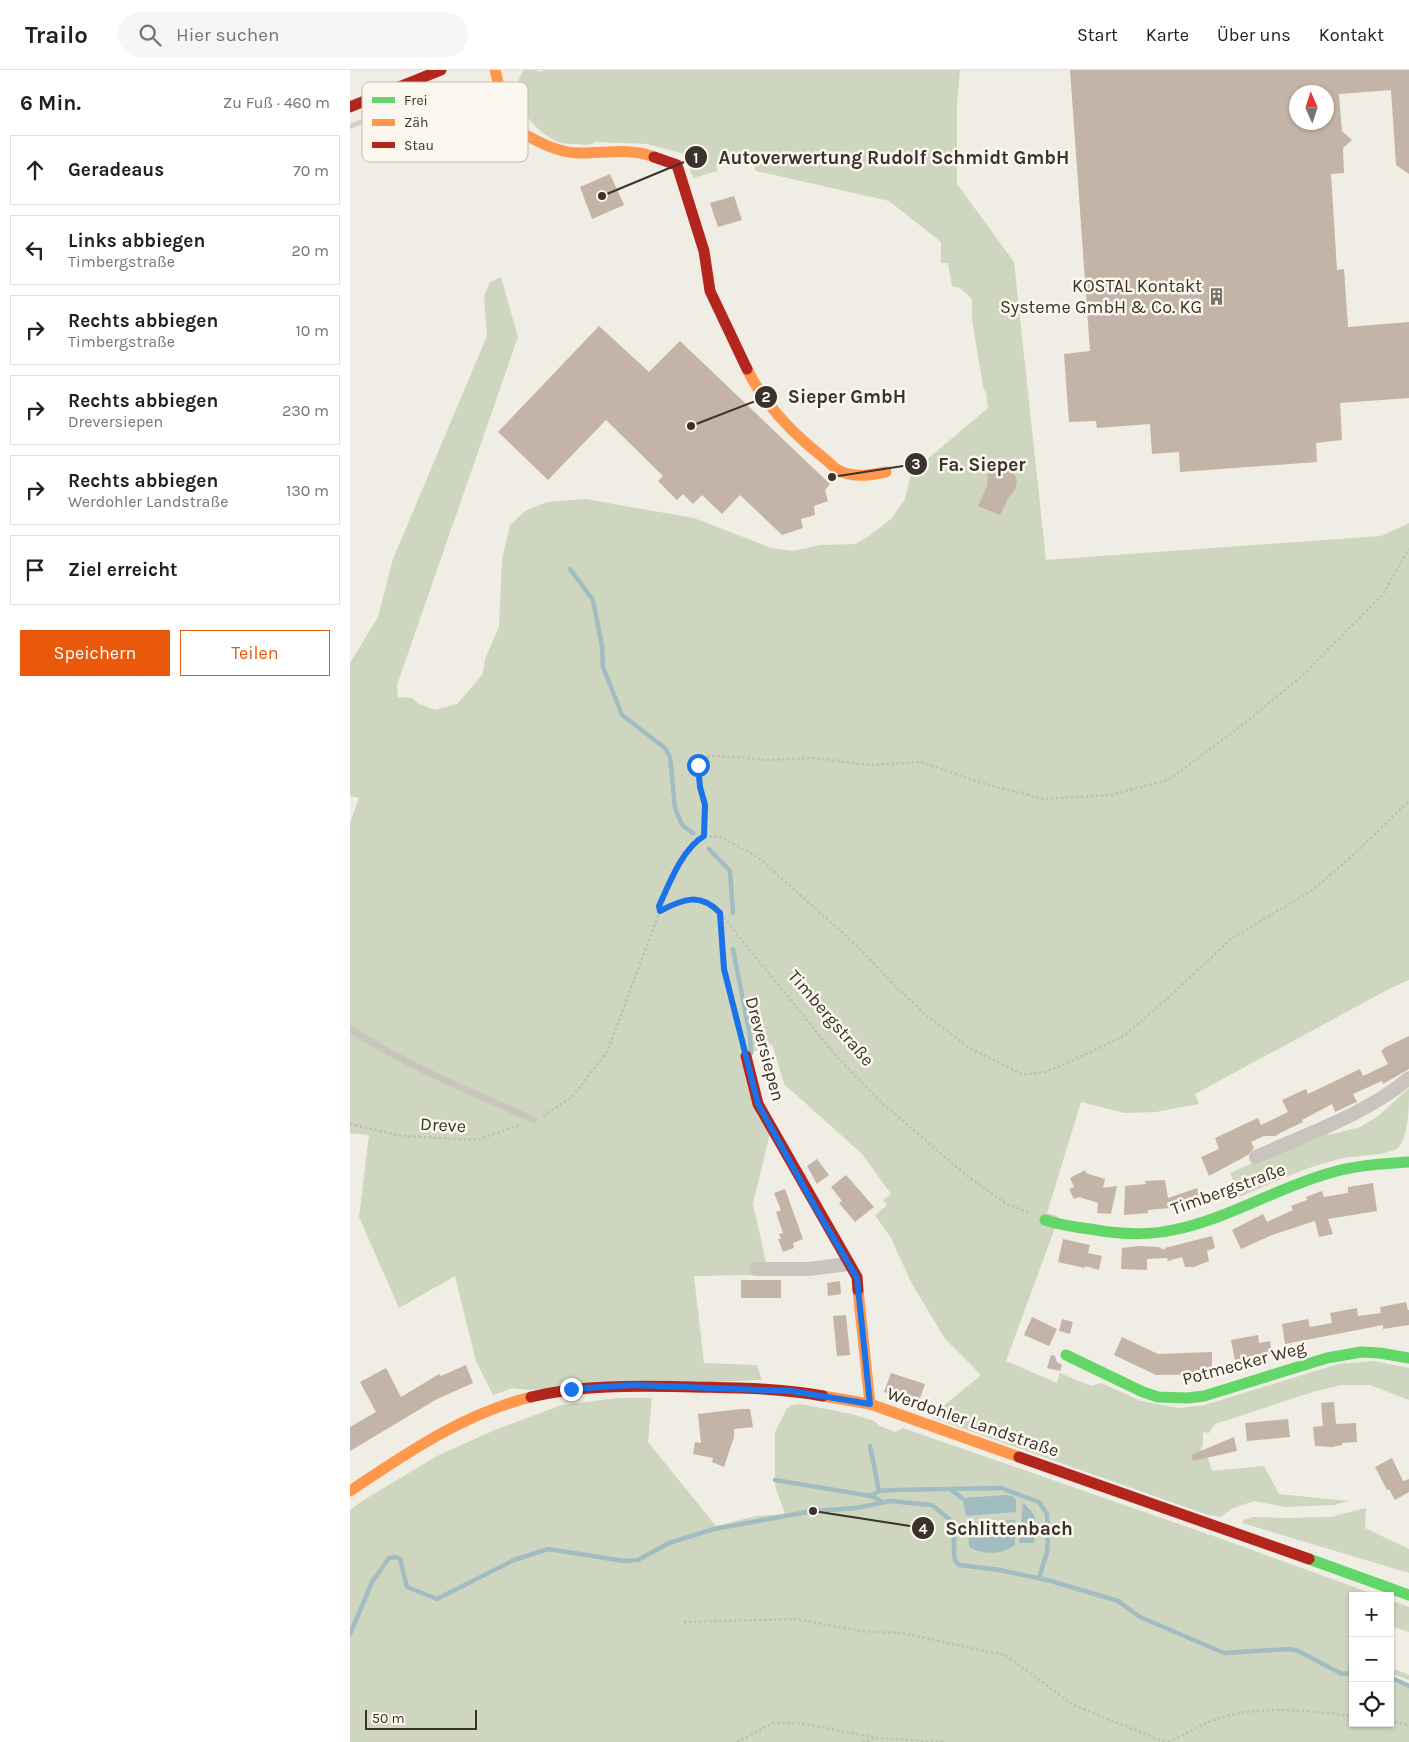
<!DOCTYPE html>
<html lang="de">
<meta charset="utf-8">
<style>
:root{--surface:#fff;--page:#f6f6f6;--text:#202124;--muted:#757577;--line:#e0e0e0;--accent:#ea580c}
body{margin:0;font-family:Karla,sans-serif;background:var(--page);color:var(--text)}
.controls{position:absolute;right:15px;bottom:15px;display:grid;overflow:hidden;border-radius:0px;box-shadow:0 1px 4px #0004}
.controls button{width:45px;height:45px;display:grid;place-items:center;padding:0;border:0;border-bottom:1px solid var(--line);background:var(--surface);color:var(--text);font:25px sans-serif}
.compass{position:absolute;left:939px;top:15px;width:45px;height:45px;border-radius:50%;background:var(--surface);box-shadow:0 1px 4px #0004;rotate:357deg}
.scale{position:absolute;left:15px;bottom:12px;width:112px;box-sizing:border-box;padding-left:5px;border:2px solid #3b322b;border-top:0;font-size:14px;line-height:18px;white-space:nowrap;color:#3b322b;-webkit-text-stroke:4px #fbf7ee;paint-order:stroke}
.stop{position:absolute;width:15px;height:15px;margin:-11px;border:4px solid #1a73e8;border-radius:50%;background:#fff}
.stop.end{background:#1a73e8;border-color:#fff;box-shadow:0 1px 5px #0008}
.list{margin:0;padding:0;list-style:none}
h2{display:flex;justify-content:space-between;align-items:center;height:65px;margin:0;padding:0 20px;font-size:21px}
h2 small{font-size:16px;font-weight:400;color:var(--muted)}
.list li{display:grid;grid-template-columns:32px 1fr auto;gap:15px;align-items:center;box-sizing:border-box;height:70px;margin:0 10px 10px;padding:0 10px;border:1px solid var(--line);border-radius:0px}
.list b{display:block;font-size:19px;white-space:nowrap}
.list p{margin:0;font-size:16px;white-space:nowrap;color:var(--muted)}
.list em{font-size:16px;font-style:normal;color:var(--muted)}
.actions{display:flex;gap:10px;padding:15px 20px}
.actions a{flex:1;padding:11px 0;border:1px solid var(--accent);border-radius:0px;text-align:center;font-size:18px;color:var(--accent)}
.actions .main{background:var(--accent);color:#fff}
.icon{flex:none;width:28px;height:28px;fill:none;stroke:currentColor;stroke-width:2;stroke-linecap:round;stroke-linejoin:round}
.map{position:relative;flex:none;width:1059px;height:1672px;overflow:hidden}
header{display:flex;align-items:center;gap:30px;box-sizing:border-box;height:70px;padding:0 25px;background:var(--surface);border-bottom:1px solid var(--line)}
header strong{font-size:24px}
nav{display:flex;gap:28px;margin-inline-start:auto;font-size:18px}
.search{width:350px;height:45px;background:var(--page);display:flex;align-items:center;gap:12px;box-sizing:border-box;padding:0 18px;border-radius:28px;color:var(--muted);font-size:19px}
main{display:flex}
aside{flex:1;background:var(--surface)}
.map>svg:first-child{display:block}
</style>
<header>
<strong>Trailo</strong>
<div class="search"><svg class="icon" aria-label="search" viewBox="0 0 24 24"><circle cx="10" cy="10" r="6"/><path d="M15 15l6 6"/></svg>Hier suchen</div>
<nav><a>Start</a><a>Karte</a><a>Über uns</a><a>Kontakt</a></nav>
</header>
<main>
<aside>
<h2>6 Min.<small>Zu Fuß · 460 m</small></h2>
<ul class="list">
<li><svg class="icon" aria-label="ahead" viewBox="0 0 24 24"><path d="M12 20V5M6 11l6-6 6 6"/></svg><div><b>Geradeaus</b></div><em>70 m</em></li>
<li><svg class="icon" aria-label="left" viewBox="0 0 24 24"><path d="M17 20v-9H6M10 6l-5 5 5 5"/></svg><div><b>Links abbiegen</b><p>Timbergstraße</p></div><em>20 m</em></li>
<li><svg class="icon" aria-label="right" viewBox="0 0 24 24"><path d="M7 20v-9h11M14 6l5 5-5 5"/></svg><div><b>Rechts abbiegen</b><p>Timbergstraße</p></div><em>10 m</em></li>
<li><svg class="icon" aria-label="right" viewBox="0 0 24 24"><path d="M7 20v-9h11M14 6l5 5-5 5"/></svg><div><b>Rechts abbiegen</b><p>Dreversiepen</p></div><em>230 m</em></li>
<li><svg class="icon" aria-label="right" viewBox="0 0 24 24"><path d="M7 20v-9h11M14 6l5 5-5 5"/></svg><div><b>Rechts abbiegen</b><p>Werdohler Landstraße</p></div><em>130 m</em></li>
<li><svg class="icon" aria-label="arrive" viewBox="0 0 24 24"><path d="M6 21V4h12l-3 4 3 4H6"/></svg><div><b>Ziel erreicht</b></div></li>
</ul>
<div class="actions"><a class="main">Speichern</a><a>Teilen</a></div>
</aside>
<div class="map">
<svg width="1059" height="1672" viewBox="0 0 1059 1672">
<rect width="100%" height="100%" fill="#f0ede5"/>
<!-- green -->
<g fill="#ced6bf">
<path d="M174 0H186L188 2 196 0H610L607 34V114L664 192 696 490 1031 466 1059 453V910L1039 919 845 1024 849 1034 806 1042 774 1043 731 1032 697 1143 709 1147 656 1291 707 1313 710 1303 741 1316 751 1313 791 1331 829 1338 855 1335 988 1294 1023 1291 1059 1298V1330L1020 1315H992L966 1321 865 1354 859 1363 853 1362V1377H851L852 1388 858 1387 862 1401 914 1396 929 1424 999 1431 984 1435 935 1437 904 1431 881 1439 871 1447 858 1445 583 1348 586 1342 631 1305 595 1269 561 1212 541 1168 525 1145 537 1135 533 1130 541 1124 512 1084 434 1014 422 974 400 983 421 1059 403 1134 416 1192 406 1205 344 1206 354 1293 407 1295 412 1310 177 1320 163 1318 143 1325 126 1291 105 1206 49 1238 9 1147 19 1065 0 1063V753L9 728 0 726V593L28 547 43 489 137 266 134 226 140 212 151 207 168 267 47 615 48 627 62 628 69 634 85 640 107 634 133 604 135 589 149 557 152 489 160 455 175 441 197 432 235 429 344 448 422 478 442 481 471 475 505 474 519 466 541 449 555 429 561 403 638 338 636 322 633 317 622 249V229L610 218 602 216 598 193H591V172L539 131 406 101 402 91 376 92 368 95 366 93 367 101 343 108 335 84 297 74 245 72C239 76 235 75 227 74 221 74 213 74 208 72 183 61 154 26 174 0Z"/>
<path d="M58 37 0 59V54L21 45Z"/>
<path d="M1059 1018C1059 1036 1059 1063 1049 1077 1039 1086 1008 1085 994 1088 958 1096 924 1112 890 1127L880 1103 962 1067 987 1063 1010 1057 1028 1046Z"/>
<path d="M267 1328H302L298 1372 366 1456 406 1446 435 1444 425 1416V1362L437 1338H441L438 1337 443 1335 451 1334 502 1344 524 1351 530 1356 545 1362 553 1358 872 1469 1029 1526H1003V1599H1001L1000 1606H1003V1653H1040V1610L1059 1618V1672H0V1440L12 1431 87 1386 147 1359 212 1335Z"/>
<path d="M1016 1438 1015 1458 1059 1479V1503L892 1453 894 1450 903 1447 936 1448 980 1447Z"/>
<path d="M1040 1530 1059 1537V1562L1040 1556Z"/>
<path d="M1040 1597 1059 1605V1610L1040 1603Z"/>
</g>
<!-- water -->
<g fill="#a1bdc1">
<path d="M655 1425 663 1426 666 1430V1442L616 1446 612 1428Z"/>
<path d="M673 1433C690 1447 686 1452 684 1473H669Z"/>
<path d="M665 1450V1475C652 1485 633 1485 619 1477L618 1452Z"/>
</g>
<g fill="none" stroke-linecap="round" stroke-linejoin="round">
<!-- stream -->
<g stroke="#a1bdc1" stroke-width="4.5">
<path d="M220 499 243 530 252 576 253 597 272 645 315 678 320 687 325 738 332 755 343 763"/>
<path d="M359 779 380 801 383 843"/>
<path d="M383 879 400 966 401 983"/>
<path d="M520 1376 529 1421"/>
<path d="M425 1410 521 1426 531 1431"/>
<path d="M601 1420 612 1428"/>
<path d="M521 1426 529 1421 543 1420 651 1418 689 1432 697 1444 698 1466 697 1482 689 1508"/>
<path d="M0 1564 22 1512 39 1488 45 1487 50 1489 57 1517 87 1529 164 1490 198 1479 274 1491 288 1490 319 1473 364 1459 463 1441 507 1438 540 1431 582 1435 604 1453V1485L605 1490 609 1495 650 1500 701 1511 768 1531 790 1547 874 1583 939 1579 948 1581 992 1604 1003 1603"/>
<path d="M1040 1607 1059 1616"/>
</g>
</g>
<!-- building -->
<g fill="#c3b4a7" fill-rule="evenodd">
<path d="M720 0H1059V104L1046 95 1041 20 989 24 992 61 1002 70 993 78 994 103 981 104 987 200 994 199 998 257 1059 252V328L990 333 992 370 966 373 967 392 830 402 829 382 802 384 800 354 747 358 746 351 719 352 714 284 740 281ZM946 22H976V52H946Z"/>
<path d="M260 104 274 135 242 149 230 117Z"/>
<path d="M384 126 392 150 368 157 360 133Z"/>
<path d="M249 256 299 302 330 271 480 414 475 420 478 431 464 436 465 445 451 449 453 458 432 465 390 425 372 444 352 425 343 434 333 424 327 430 308 411 313 406 256 350 198 410 148 362Z"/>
<path d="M649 396 657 397 662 399 667 410 666 418 659 427 650 445 628 436 637 416 638 404 643 398Z"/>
<path d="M1059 966V999L1033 1014 1032 1011 1003 1024 1007 1032 1002 1034 985 1042 982 1034 952 1050 953 1052 932 1062 925 1066H914L901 1072 904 1078 898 1085 859 1106 851 1087 869 1079 865 1068 908 1048 911 1055 938 1042 932 1030 956 1019 958 1024 1010 999 1013 1006 1038 994 1031 981 1036 977Z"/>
<path d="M467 1089 479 1105 467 1114 457 1096Z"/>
<path d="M735 1100 736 1103 755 1109 753 1118 767 1116 761 1144 747 1143 748 1133 729 1127 724 1129 719 1119 724 1117 720 1108Z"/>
<path d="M496 1105 524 1137 505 1152 489 1133 492 1131 481 1117Z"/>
<path d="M815 1110 818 1128 847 1118 851 1130 832 1137 798 1140V1143L774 1145 775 1116 796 1114 795 1111Z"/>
<path d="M1023 1113 1027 1141 978 1149 983 1164 969 1167 965 1151 922 1165 891 1179 882 1160 913 1144 917 1152 943 1140 941 1136 957 1130 956 1127 972 1121 974 1127 998 1123V1117Z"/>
<path d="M435 1119 453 1169 443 1173 444 1178 433 1182 428 1169H431L429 1164 433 1163 426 1142 431 1140 424 1123Z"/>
<path d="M862 1166 865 1178 857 1181 859 1191 844 1197H835L832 1187 818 1191 817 1188 797 1189V1200L771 1199 772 1178 789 1176 808 1177 815 1180V1178Z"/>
<path d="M713 1169 740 1175 738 1183 752 1186 749 1200 735 1196V1198L708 1192Z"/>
<rect x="391" y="1210" width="40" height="18"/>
<path d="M490 1211 491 1224 478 1226 477 1213Z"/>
<path d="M1056 1232 1058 1240H1059V1255L1033 1259V1255L935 1274 932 1254 958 1249 960 1257 982 1253 980 1243 1007 1238 1008 1246 1031 1243 1030 1237Z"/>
<path d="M496 1245 500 1285 487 1286 483 1246Z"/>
<path d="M682 1247 707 1259 699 1276 674 1265Z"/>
<path d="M712 1249 723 1252 720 1264 709 1261Z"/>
<path d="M908 1265 909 1273 920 1271 922 1284 885 1290 881 1270Z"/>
<path d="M772 1267 808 1284 862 1282V1304L806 1305 764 1285Z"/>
<path d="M701 1285 705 1286 707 1292 712 1295 710 1301 697 1298Z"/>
<path d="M116 1295 123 1313 87 1329 0 1381V1357L26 1342 10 1312 36 1298 51 1327 89 1304 91 1306Z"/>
<path d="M541 1303 575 1314 568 1334 534 1322Z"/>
<path d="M984 1332 986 1354 1006 1353 1007 1372 992 1373V1375L982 1377 965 1376 963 1357 973 1356 971 1333Z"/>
<path d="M390 1339H400L403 1357 384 1359V1367L374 1397 362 1392 363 1388 343 1384 345 1372 351 1373 348 1344Z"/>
<path d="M938 1349 940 1367 897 1371 895 1353Z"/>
<path d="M884 1367 887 1381 843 1391 841 1385Z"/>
<path d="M1042 1388 1053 1411 1059 1409V1422L1045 1430 1039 1419 1037 1420 1025 1397Z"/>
</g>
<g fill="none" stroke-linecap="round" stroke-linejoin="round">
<!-- path -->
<g stroke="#c2bdb6" stroke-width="2.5" stroke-dasharray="2.5 2.5" stroke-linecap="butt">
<path d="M354 766C355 756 357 744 354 734 351 717 343 702 353 687L362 686 385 687 415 690 464 688 520 695 571 692 632 713 694 729 760 725 818 710 886 660 953 605 1033 524 1059 479"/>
<path d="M310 841 309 836C319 814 332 778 354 766L371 767 409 788 506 875 544 915 577 946 618 977 673 1005 695 1002 717 993 774 966 818 928 882 868 963 820 1001 787 1059 731"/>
<path d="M370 844 374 899 392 971"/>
<path d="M193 1046 222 1027 257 982 310 841C333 828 350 822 370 843L486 986 533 1034 615 1104 655 1133 680 1143"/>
<path d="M0 1054 53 1066 126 1070 170 1055"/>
<path d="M334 1552 445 1549 510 1561 551 1563 655 1585 723 1635 815 1672"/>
<path d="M1040 1651 1059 1655"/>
<path d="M387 1672 423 1653H450L528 1668 594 1672"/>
<path d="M512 1672 527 1668"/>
<path d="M818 1672C834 1665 848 1656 864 1650 904 1634 961 1641 1003 1646"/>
</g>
<!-- lane -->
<path stroke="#c9c5be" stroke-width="7" d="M0 959C57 996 122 1022 184 1050"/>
<!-- street -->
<g stroke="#c9c5be" stroke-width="14">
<path d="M906 1087C957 1064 1017 1044 1059 1008"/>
<path d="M406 1199H459L498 1194"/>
</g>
<!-- fast -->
<g stroke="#63d668" stroke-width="11">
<path d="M695 1150C710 1155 724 1157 740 1159 767 1164 796 1166 823 1160 878 1149 926 1118 980 1103 1006 1095 1033 1094 1059 1092"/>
<path d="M716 1285 793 1322 808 1327 837 1328 854 1326 977 1288 1011 1282 1030 1283 1059 1288"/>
<path d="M959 1489 1059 1525"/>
</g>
<!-- slow -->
<g stroke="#ff974d" stroke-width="11">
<path d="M145 0 159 56C180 67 203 82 227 83 253 84 279 77 304 87"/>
<path d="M397 299C414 334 444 365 475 389 480 393 485 399 490 401 505 408 521 405 536 402"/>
<path d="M508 1220 520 1334"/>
<path d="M473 1326 520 1334 669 1387"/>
<path d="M0 1421C57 1383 113 1344 181 1327"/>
</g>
<!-- jam -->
<g stroke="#b3261e" stroke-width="11">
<path d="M0 37 91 0"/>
<path d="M304 87 327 95 354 181 360 221 397 299"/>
<path d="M396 986 408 1034 507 1207 508 1220"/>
<path d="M181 1327C234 1314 290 1316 344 1317 387 1318 430 1318 473 1326"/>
<path d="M669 1387 959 1489"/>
</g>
</g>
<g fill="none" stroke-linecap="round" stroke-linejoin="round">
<!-- route -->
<path stroke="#1a73e8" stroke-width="6" d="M221 1319 281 1315 441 1321 520 1334 507 1208 464 1135 408 1034 374 899 370 843C350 822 333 829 310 841L309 836C319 814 332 779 354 766L355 735 350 717 348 695"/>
</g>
<!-- icons -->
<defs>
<symbol id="building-bare" viewBox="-9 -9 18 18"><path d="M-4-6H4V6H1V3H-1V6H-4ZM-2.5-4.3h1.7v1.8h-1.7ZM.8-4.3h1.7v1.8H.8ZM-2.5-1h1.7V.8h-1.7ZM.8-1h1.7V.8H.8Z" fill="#7a736c" stroke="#fbf7ee" stroke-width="2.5" paint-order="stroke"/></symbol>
</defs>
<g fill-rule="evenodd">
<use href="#building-bare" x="854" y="214" width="25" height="25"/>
</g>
<g text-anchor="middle" stroke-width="5" stroke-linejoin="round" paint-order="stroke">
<!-- poi labels -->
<g font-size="18" fill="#3b322b" stroke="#fbf7ee" text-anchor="end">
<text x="852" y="222">KOSTAL Kontakt<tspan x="852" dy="21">Systeme GmbH &amp; Co. KG</tspan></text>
</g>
<!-- street labels -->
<g font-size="18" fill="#3b322b" stroke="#fbf7ee">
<text transform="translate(481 948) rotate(49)" y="6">Timbergstraße</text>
<text transform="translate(415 979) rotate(75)" y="6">Dreversiepen</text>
<text transform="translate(93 1055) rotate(3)" y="6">Dreve</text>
<text transform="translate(878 1119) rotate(-20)" y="6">Timbergstraße</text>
<text transform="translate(894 1293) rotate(-15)" y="6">Potmecker Weg</text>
<text transform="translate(623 1352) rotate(19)" y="6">Werdohler Landstraße</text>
</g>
</g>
<!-- legend -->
<rect x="12" y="12" width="166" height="80" rx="8" fill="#fbf7ee" stroke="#c1bcb4" stroke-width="1"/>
<rect x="22" y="27" width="23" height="6" fill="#63d668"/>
<rect x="22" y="49" width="23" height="7" fill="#ff974d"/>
<rect x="22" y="72" width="23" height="6" fill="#b3261e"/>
<g font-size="14" fill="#3b322b">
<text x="54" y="35">Frei</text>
<text x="54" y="57">Zäh</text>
<text x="54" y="80">Stau</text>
</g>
<!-- callouts -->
<path fill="none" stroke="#3b322b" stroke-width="2" d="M252 126L346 87M341 356L416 327M482 407L566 394M463 1441L573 1458"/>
<g fill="#3b322b" stroke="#fbf7ee" stroke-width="2">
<circle cx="252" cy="126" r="5"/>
<circle cx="341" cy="356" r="5"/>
<circle cx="482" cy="407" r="5"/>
<circle cx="463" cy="1441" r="5"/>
<circle cx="346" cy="87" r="12"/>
<circle cx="416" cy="327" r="12"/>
<circle cx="566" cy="394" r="12"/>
<circle cx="573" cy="1458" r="12"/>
</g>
<g font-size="15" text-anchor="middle" font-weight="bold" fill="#fff">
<text x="346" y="93">1</text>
<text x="416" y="332">2</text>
<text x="566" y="399">3</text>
<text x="573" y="1464">4</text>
</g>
<g font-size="19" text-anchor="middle" font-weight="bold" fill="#3b322b" stroke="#fbf7ee" stroke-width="5" stroke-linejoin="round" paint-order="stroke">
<text x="544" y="94">Autoverwertung Rudolf Schmidt GmbH</text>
<text x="497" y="333">Sieper GmbH</text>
<text x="632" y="401">Fa. Sieper</text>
<text x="659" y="1465">Schlittenbach</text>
</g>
</svg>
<div class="controls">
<button>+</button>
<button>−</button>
<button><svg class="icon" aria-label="locate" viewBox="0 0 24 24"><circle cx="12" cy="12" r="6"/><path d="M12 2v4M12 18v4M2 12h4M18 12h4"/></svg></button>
</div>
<svg class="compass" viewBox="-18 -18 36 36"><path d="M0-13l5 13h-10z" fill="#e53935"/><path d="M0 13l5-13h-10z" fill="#757577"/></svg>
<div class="scale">50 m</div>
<div class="stop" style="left:348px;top:695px"></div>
<div class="stop end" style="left:221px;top:1319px"></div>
</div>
</main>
